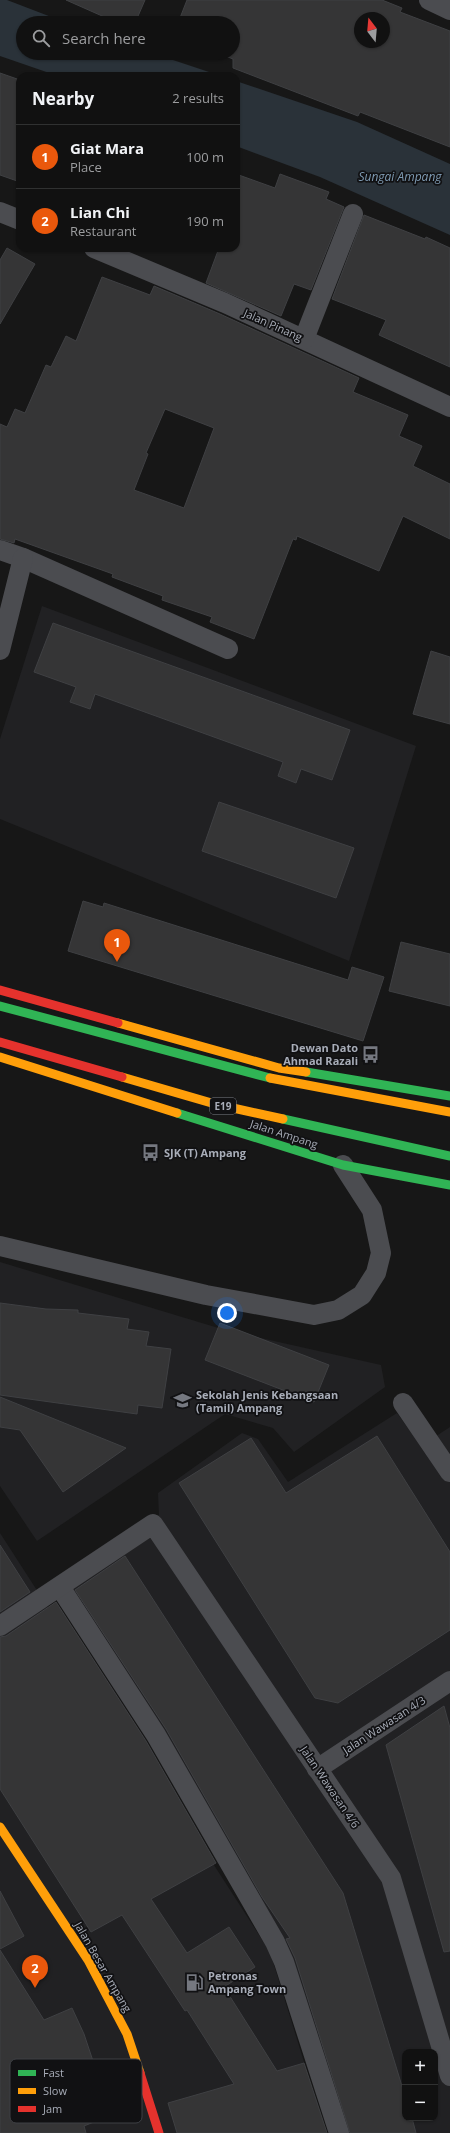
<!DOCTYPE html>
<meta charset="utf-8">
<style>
:root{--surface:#111;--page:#1a1a1a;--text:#f1f3f6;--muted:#9c9d9f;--line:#303131;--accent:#ea580c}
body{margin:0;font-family:"Open Sans",sans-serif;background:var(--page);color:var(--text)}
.controls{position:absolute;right:12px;bottom:12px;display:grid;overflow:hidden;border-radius:8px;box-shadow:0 1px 3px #0004}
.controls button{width:36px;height:36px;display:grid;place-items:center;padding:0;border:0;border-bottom:1px solid var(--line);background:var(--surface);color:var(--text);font:20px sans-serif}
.compass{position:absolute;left:354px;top:12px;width:36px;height:36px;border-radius:50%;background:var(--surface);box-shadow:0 1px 3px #0004;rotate:344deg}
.you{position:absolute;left:227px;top:1313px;width:14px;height:14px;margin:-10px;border:3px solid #fff;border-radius:50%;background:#1a73e8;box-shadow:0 0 0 6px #1a73e833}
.badge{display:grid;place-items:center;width:26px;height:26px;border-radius:50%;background:var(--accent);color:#fff;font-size:13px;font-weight:700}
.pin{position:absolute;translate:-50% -33px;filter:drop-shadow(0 1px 2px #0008)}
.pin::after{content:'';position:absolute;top:21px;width:14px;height:12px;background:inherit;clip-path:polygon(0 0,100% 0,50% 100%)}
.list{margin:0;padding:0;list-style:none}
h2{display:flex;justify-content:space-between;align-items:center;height:52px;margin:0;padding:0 16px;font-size:17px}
h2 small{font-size:13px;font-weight:400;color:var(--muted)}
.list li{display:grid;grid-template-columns:26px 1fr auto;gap:12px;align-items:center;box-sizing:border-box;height:64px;padding:0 16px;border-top:1px solid var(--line)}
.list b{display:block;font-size:15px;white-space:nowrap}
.list p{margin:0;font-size:13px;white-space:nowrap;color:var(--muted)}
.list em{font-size:13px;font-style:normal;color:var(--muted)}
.icon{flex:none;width:22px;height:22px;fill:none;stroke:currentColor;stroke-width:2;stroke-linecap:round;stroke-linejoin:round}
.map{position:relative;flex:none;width:450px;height:2133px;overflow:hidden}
.search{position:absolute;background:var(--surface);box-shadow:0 1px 3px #0004;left:16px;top:16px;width:224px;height:44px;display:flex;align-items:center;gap:10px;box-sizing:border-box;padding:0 14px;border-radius:22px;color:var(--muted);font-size:15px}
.panel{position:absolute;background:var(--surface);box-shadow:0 1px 3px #0004;left:16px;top:72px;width:224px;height:180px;border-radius:12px}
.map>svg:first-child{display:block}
</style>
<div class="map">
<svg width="450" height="2133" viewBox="0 0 450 2133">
<rect width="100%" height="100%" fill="#171717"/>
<!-- built -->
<g fill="#212123" fill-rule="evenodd">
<path d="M42 606 416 746 349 961 0 819V739Z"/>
<path d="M0 1262 225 1330 381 1365 385 1387 294 1452 273 1428 225 1414 37 1541 0 1486Z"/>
<path d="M397 1413 421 1446 450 1427V2133H345L280 1934 69 1588 164 1525 159 1516 158 1493 242 1433 258 1439 288 1482ZM405 2052H435V2118H405Z"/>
<path d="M0 1533 270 1952 326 2133H0Z"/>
</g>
<!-- water -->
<g fill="#2a3239">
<path d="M0 0H7L67 23H23V53H152L221 76H58L0 56Z"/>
<path d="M236 81 357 122 450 164V235L320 177 236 146Z"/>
</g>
<!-- building -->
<g fill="#353536" stroke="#3f4043" fill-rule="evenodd">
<path d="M66 0H145L135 23H118Z"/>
<path d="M187 0H382L402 8 400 12 450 31V147L360 112 358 116 233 68V59L218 53H233V23H178ZM360 18H384V42H360Z"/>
<path d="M0 73 20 80V182L0 175Z"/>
<path d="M236 174 275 188 280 174 329 192 326 199 344 207 311 290 294 284 281 316 206 283 219 248H236Z"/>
<path d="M364 215 425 239 426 237 450 248V367L379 335 386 320 332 299Z"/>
<path d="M7 248 35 264 0 324V260Z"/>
<path d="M102 277 150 295 154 286 220 314 359 378 353 392 408 415 399 436 422 446 413 466 450 484V539L403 516 379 571 297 536 296 540 293 539 254 639 210 622 212 617 162 600 163 596 112 577 113 574 15 539 14 543 0 539V424L7 427 15 409 25 413 46 365 51 367 66 336 76 341ZM165 409 214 428 184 508 134 490 148 454 146 453Z"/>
<path d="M53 623 350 730 332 780 301 769 296 783 278 776 283 762 95 694 90 709 70 702 76 687 34 672Z"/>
<path d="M431 651 450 657V724L413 714Z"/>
<path d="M219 802 354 848 336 898 202 851Z"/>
<path d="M83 901 103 907 104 903 348 980 352 967 384 977 363 1041 68 951Z"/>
<path d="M401 942 450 954V1006L389 991Z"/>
<path d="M0 1303 46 1309 78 1310V1313L129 1319 127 1329 149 1332 146 1346 171 1349 162 1408 138 1405 137 1414 0 1395Z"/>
<path d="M220 1323 329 1365 314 1402 205 1360Z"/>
<path d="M0 1397 126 1448 63 1492 20 1430 0 1427Z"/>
<path d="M377 1436 450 1552V1630L338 1703 315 1698 179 1483 251 1438 286 1493Z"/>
<path d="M0 1545 30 1592 0 1612Z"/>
<path d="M125 1556 343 1893 405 2096V2118H412L416 2133H350L295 1958 286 1939 290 1938 262 1897 166 1729 75 1590Z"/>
<path d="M56 1602 146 1741 216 1863 151 1899 187 1953 229 1927 255 1967 224 1987 277 2071 304 2063 327 2133H177L168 2103 234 2084 187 2010 185 2011 122 1915 91 1932 0 1789V1637L6 1636Z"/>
<path d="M444 1706 450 1728V1951L444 1952 386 1745Z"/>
<path d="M0 1891 24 1936 0 1949Z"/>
<path d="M0 1950 44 2020 72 2008 84 2034 111 2115 84 2126 86 2133H0Z"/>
</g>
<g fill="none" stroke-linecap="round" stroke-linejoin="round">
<!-- street -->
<g stroke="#4b4c50" stroke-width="20">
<path d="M429 0 450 10"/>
<path d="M0 212 20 220"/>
<path d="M94 248 225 303 450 407"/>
<path d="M304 339 353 214"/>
<path d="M0 550 23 558 228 649"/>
<path d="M0 650 23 558"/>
<path d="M0 1246 206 1295 314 1315 338 1310 362 1295 376 1273 381 1253 372 1210 343 1165"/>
<path d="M403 1403 450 1472"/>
<path d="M60 1587 156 1735 275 1942 284 1962 339 2133"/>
<path d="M0 1626 153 1524 391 1878 450 2076"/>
<path d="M317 1769 450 1681"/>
</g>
<!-- fast -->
<g stroke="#30b455" stroke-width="9">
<path d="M0 1006 270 1078"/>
<path d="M306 1072 450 1096"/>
<path d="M177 1113 343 1165 450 1185"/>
<path d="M283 1119 450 1156"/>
</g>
<!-- slow -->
<g stroke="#ff9f0a" stroke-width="9">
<path d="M118 1023 279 1068 306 1072"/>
<path d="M0 1057 177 1113"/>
<path d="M122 1077 215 1104 283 1119"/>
<path d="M270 1078 450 1112"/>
<path d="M0 1827 88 1960 127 2034 140 2073"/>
</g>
<!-- jam -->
<g stroke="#e5322d" stroke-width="9">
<path d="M0 990 118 1023"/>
<path d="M0 1042 122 1077"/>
<path d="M140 2073 159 2133"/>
</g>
</g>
<!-- icons -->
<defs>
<symbol id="bus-bare" viewBox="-9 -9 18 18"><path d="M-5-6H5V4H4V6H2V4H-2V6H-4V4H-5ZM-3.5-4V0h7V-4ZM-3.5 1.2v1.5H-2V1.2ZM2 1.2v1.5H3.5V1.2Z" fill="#757880" stroke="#111113" stroke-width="2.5" paint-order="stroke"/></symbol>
<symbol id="school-bare" viewBox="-9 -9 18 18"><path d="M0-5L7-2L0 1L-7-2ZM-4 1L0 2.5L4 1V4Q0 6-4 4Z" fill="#757880" stroke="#111113" stroke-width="2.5" paint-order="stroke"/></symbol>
<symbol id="fuel-bare" viewBox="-9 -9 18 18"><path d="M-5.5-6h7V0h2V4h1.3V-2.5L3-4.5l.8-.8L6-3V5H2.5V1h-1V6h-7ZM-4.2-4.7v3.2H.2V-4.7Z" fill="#757880" stroke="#111113" stroke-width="2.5" paint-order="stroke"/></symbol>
</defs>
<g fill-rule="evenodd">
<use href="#bus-bare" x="358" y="1042" width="25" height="25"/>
<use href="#bus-bare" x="138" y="1140" width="25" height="25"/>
<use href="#school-bare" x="170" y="1388" width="25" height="25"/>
<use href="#fuel-bare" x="182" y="1970" width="25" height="25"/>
</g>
<g text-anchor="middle" stroke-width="3.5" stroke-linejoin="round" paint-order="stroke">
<!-- shield labels -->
<rect fill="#111113" stroke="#7b7e86" stroke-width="1" x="210" y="1098" width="26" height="16" rx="3"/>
<g font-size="10" font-weight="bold" fill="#a8adb8">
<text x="223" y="1110">E19</text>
</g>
<!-- street labels -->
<g font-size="11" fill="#a8adb8" stroke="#111113">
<text transform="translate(273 325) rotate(24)" y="4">Jalan Pinang</text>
<text transform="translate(284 1134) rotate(18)" y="4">Jalan Ampang</text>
<text transform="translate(384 1725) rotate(-33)" y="4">Jalan Wawasan 4/3</text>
<text transform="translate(330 1787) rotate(56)" y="4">Jalan Wawasan 4/6</text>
<text transform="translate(103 1967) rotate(60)" y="4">Jalan Besar Ampang</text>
</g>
<!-- poi labels -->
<g font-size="11" font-weight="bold" fill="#a8adb8" stroke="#111113" text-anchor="start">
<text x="358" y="1052" text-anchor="end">Dewan Dato<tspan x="358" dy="13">Ahmad Razali</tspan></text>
<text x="164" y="1157">SJK (T) Ampang</text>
<text x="196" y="1399">Sekolah Jenis Kebangsaan<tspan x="196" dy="13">(Tamil) Ampang</tspan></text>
<text x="208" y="1980">Petronas<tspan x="208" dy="13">Ampang Town</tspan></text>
</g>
<!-- water labels -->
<g font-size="12" font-style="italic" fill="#7f9bb3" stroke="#111113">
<text x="400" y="181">Sungai Ampang</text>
</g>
</g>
<!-- legend -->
<rect x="10" y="2059" width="132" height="64" rx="6" fill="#111113" stroke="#3e4045" stroke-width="1"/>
<rect x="18" y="2070" width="18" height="6" fill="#30b455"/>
<rect x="18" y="2088" width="18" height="6" fill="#ff9f0a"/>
<rect x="18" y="2106" width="18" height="6" fill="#e5322d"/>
<g font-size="11" fill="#a8adb8">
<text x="43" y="2077">Fast</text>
<text x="43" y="2095">Slow</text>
<text x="43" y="2113">Jam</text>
</g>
</svg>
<div class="controls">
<button>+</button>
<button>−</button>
</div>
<svg class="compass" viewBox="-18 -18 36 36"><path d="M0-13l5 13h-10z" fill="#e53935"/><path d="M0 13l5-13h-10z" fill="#9c9d9f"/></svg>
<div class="you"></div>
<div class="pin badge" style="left:117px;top:962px">1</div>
<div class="pin badge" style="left:35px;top:1988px">2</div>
<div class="search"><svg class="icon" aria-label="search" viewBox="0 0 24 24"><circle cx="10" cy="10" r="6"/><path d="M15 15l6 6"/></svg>Search here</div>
<section class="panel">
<h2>Nearby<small>2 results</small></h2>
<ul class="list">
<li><span class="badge">1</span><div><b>Giat Mara</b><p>Place</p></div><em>100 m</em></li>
<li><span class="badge">2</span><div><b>Lian Chi</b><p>Restaurant</p></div><em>190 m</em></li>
</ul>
</section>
</div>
